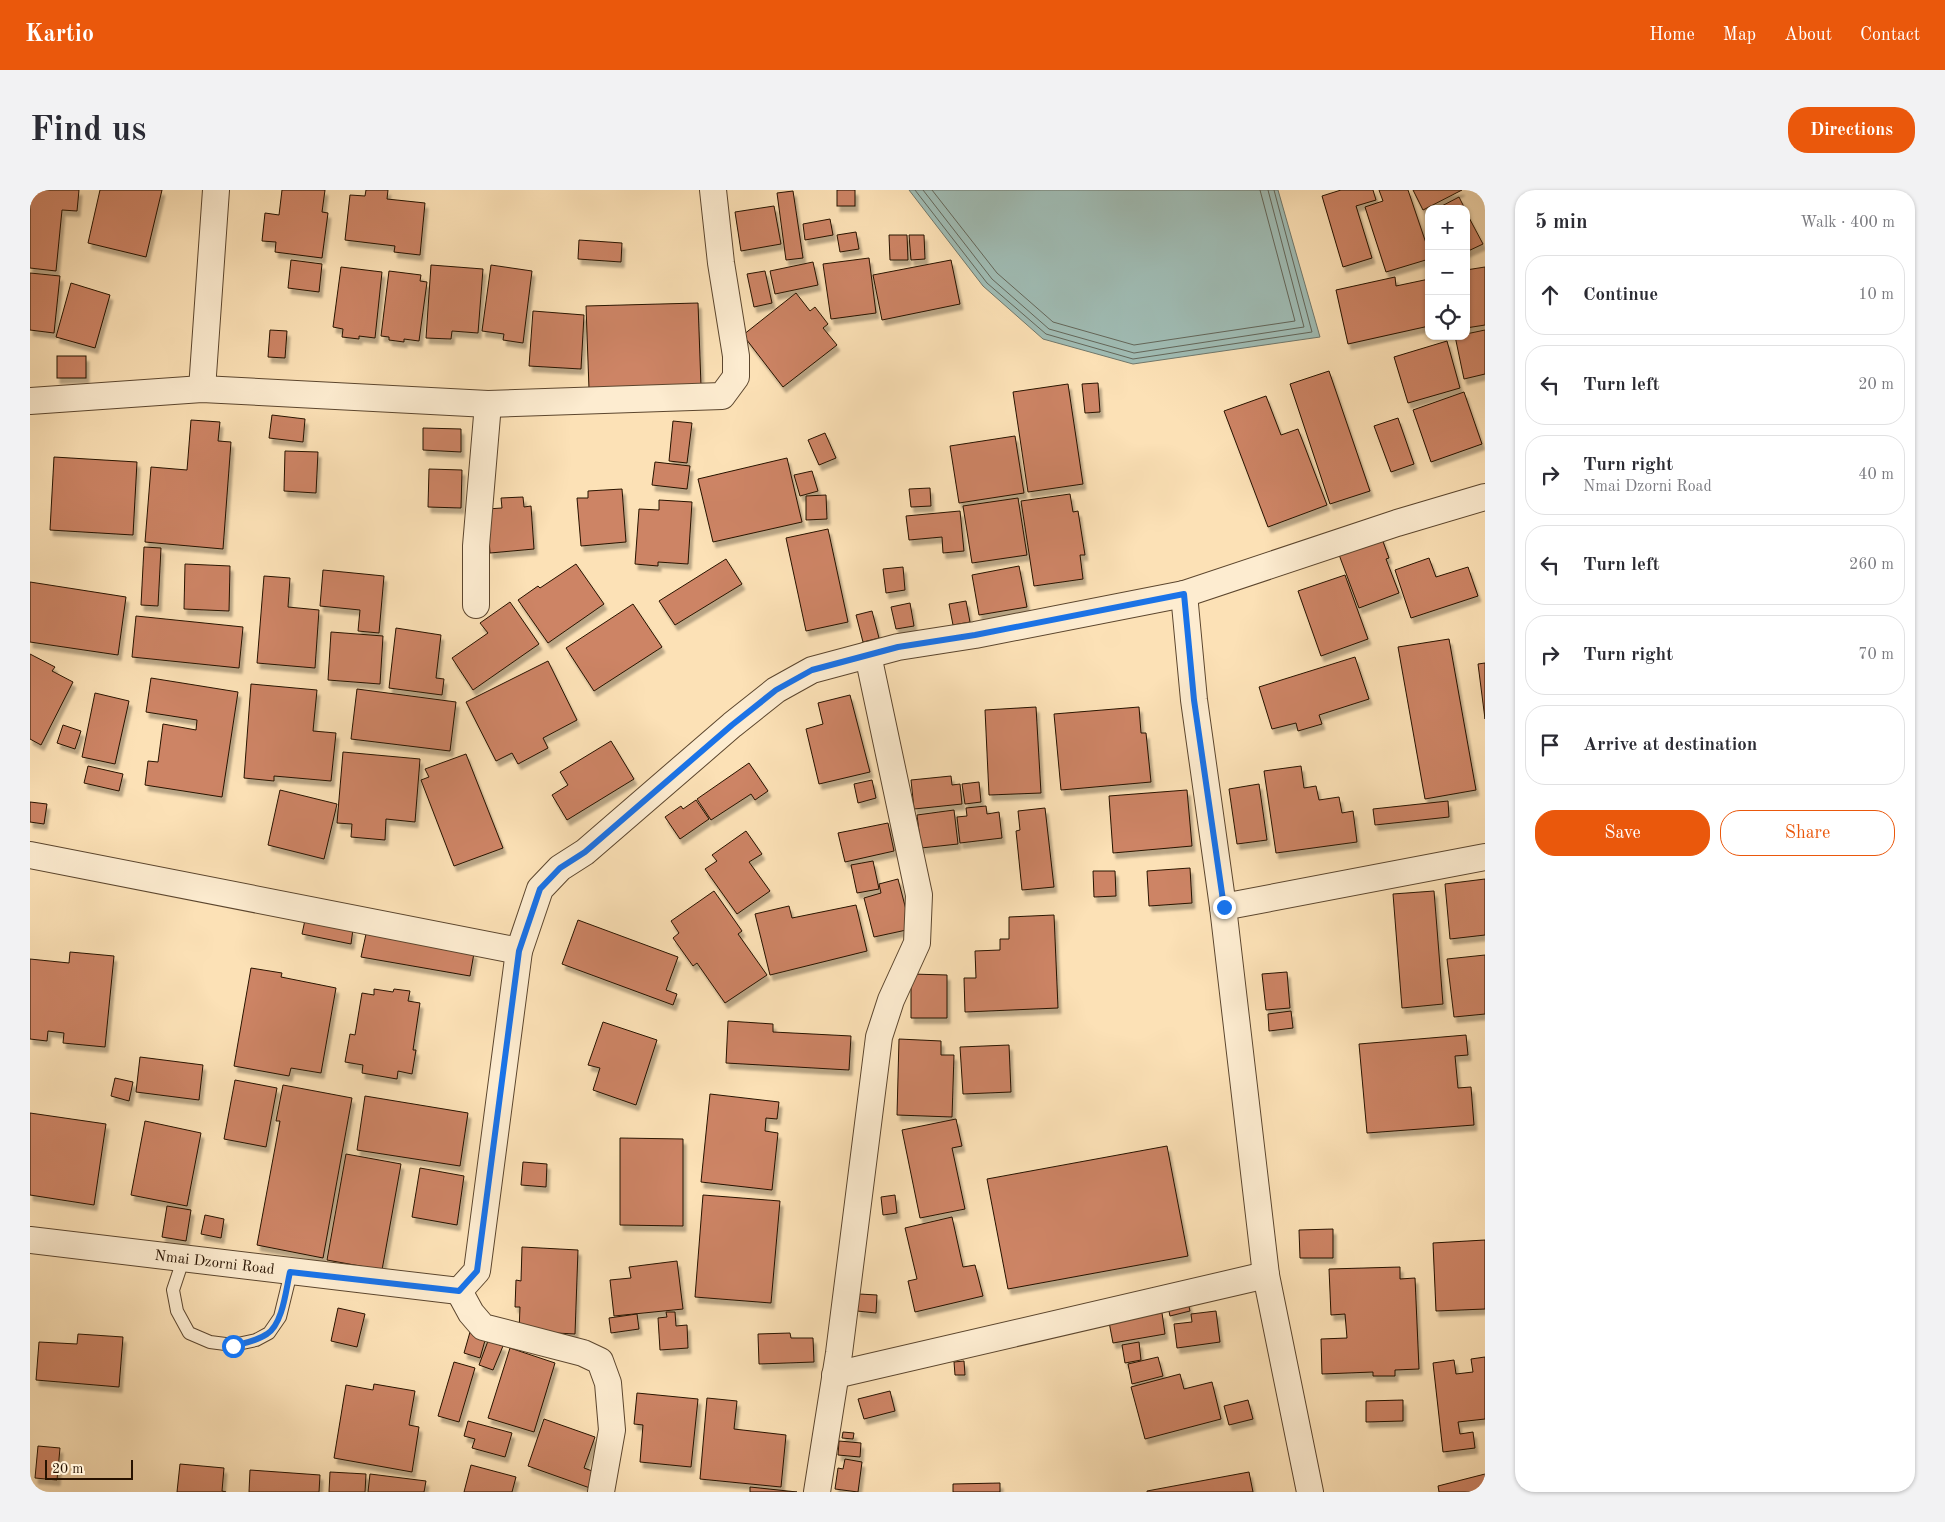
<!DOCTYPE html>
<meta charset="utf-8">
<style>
:root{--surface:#fff;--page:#f2f2f3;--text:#2b2b33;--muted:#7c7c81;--line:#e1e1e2;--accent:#ea580c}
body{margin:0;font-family:"Old Standard TT",serif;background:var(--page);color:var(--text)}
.controls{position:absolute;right:15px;top:15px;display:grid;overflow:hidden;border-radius:10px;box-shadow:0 1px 4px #0004}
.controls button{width:45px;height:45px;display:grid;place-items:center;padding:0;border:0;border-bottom:1px solid var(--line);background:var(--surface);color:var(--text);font:25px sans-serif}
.scale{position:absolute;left:15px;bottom:12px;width:88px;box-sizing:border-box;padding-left:5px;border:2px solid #271200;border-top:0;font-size:14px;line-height:18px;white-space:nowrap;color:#271200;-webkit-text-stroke:4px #fdecd0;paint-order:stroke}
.stop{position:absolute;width:15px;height:15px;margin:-11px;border:4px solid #1a73e8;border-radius:50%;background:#fff}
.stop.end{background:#1a73e8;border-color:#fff;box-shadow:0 1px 5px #0008}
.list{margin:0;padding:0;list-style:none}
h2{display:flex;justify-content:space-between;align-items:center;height:65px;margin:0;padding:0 20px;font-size:21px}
h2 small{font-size:16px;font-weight:400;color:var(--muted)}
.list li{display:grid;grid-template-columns:32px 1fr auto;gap:15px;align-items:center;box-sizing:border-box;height:80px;margin:0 10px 10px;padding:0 10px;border:1px solid var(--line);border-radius:20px}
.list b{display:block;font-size:19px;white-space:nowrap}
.list p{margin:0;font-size:16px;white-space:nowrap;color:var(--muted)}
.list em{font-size:16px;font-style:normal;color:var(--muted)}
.actions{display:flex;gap:10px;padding:15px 20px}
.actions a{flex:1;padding:11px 0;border:1px solid var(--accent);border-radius:20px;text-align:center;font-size:18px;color:var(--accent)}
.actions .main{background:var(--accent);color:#fff}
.icon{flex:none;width:28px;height:28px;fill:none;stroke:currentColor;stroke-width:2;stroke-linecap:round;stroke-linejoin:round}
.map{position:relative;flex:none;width:1455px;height:1302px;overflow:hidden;border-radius:20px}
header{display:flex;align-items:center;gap:30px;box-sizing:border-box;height:70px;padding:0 25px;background:var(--accent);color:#fff}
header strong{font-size:24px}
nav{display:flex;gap:28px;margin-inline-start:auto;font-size:18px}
.intro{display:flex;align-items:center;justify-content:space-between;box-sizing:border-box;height:120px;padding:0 30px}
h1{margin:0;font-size:35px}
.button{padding:12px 22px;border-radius:20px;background:var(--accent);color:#fff;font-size:18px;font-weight:700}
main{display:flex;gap:30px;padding:0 30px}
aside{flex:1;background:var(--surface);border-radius:20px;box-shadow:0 1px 4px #0004}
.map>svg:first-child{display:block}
</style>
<header>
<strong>Kartio</strong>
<nav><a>Home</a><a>Map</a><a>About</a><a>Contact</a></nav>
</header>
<div class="intro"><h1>Find us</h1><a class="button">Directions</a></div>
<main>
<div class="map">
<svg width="1455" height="1302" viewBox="0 0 1455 1302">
<defs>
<filter id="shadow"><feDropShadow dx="3" dy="5.5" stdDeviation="1" flood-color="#0004"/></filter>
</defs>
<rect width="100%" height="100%" fill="#fce1b6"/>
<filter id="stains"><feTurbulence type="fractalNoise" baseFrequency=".004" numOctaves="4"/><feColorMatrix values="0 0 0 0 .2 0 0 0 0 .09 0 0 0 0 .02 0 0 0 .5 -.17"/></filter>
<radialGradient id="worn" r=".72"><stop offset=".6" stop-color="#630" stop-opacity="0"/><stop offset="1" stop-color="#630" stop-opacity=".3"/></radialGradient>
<!-- water -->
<path fill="#a0bcb4" stroke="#70786c" d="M879 0H1248L1290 147 1103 174 1013 149 953 96Z"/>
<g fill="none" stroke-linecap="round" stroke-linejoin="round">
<!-- shore -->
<g stroke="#64675a" stroke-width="1">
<path d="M885 0 957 93 1016 144 1103 169 1282 142 1244 0"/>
<path d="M893 0 962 89 1019 139 1104 163 1274 137 1238 0"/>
<path d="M902 0 967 83 1023 132 1104 155 1265 131 1230 0"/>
</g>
</g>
<!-- building -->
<g fill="#cd8465" stroke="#271200" filter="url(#shadow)">
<path d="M0 0H49L47 21 32 20 26 81 0 78Z"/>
<path d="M70 0H132L116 67 58 53Z"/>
<path d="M252 0H295L292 22 298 23 292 68 245 62 246 52 232 51 235 23 249 25Z"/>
<path d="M336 0H358L357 9 395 13 390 65 364 62 365 56 315 50 320 5 335 6Z"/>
<rect x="807" y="0" width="18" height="16"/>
<path d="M1311 0H1343L1346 10 1326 16 1342 68 1313 77 1292 6Z"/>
<path d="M1349 0H1378L1399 62V69L1356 82 1335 17 1353 11Z"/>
<path d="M1383 0H1432L1393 20Z"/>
<path d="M763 1 773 68 756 70 747 3Z"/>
<path d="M1429 7 1435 19H1406Z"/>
<path d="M744 16 751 54 711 61 705 22Z"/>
<path d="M1436 22 1453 54 1436 62Z"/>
<path d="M800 29 803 45 775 50 773 34Z"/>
<path d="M826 42 829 59 810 62 807 45Z"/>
<path d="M859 45H877L878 70H860Z"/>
<path d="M879 45H894L895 69 881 70Z"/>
<path d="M549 50 592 53 591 72 548 69Z"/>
<path d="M839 68 846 123 801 129 793 74Z"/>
<path d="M261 70 292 74 289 102 258 98Z"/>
<path d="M921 70 930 114 852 130 843 85Z"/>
<path d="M783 72 788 95 745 104 740 81Z"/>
<path d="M401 75 453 79 448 143 422 141 421 149 396 148Z"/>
<path d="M461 75 502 81 493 153 473 150 474 144 452 141Z"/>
<path d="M311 77 352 82 345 148 329 146V149L312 147 313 139 303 137Z"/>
<path d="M1455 77V135L1436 138V80Z"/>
<path d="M359 81 391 85 390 91 397 92 389 151 374 149V152L359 150V147L351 146Z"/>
<path d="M735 81 742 113 724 117 717 84Z"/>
<path d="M0 83 30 86 24 143 0 140Z"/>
<path d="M1365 87 1366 96 1399 89V136L1318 154 1306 100Z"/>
<path d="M41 93 80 105 65 158 26 147Z"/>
<path d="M766 103 780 121 785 117 798 134 793 138 807 155 753 197 713 145Z"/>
<path d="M668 113 671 196 559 199 556 116Z"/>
<path d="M503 121 554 125 551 179 499 176Z"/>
<path d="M240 140 257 141 255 168 238 167Z"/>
<path d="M1455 140V184L1434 189 1425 146H1436V144Z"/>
<path d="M1417 151 1430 198 1378 213 1364 167Z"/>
<rect x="27" y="166" width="29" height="22"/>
<path d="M1299 181 1340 301 1300 314 1260 194Z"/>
<path d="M1068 193 1070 222 1055 223 1052 194Z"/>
<path d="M1038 194 1053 294 998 302 983 202Z"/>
<path d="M1434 202 1452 254 1401 272 1383 220Z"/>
<path d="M1236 206 1251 245 1268 239 1297 315 1238 337 1194 221Z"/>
<path d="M242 225 275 229 273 252 239 248Z"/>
<path d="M1368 228 1384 274 1361 282 1344 236Z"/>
<path d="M161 230 190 232 188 251 201 252 193 359 115 352 121 277 157 280Z"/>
<path d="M643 231 662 233 657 273 639 271Z"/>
<path d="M393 238 431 239V262L393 260Z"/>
<path d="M795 243 806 268 789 275 778 250Z"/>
<path d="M985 246 994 303 929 313 920 256Z"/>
<path d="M255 261 288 262 286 303 254 301Z"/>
<path d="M24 267 107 272 103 345 20 340Z"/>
<path d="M757 268 772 332 683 352 668 289Z"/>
<path d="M625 272 660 276 657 299 622 295Z"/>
<path d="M399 279 432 280 431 318 398 317Z"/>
<path d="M782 281 788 301 770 306 764 285Z"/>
<path d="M900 298 901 316 881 317 879 299Z"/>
<path d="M592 299 596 352 551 356 547 308H558V301Z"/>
<path d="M1040 304 1043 322 1048 321 1055 365H1050L1053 389 1004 396 991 311Z"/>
<path d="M796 305 797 329 776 330V306Z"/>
<path d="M493 307 494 317 501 316 504 359 460 363 457 319 472 318 471 308Z"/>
<path d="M988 308 997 365 942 373 933 316Z"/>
<path d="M629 310 662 312 658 374 628 372V376L605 374 609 319 629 320Z"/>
<path d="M930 321 934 361 913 363 912 347 879 350 876 326Z"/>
<path d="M798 339 818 432 776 441 756 348Z"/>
<path d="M1351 346 1359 368 1356 369 1369 403 1329 418 1308 362Z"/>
<path d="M114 357 131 358 128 416 111 415Z"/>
<path d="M1399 368 1406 387 1438 377 1448 406 1381 428 1365 380Z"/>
<path d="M696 369 712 394 645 435 629 411Z"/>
<path d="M155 374 200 376 199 421 154 419Z"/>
<path d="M546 374 574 414 518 453 488 410 508 396 510 398Z"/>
<path d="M989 376 997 417 949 425 942 385Z"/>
<path d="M873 377 875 400 856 403 853 379Z"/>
<path d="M293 380 354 386 349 443 328 441 330 420 290 416Z"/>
<path d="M1315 385 1338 449 1291 466 1268 401Z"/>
<path d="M234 386 260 388 258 417 289 420 285 478 227 473Z"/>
<path d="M0 392 96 407 88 465 0 452Z"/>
<path d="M936 411 940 432 923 435 919 414Z"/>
<path d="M480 412 509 454 443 500 422 468 458 443 450 433Z"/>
<path d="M880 413 884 436 866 439 861 417Z"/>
<path d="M603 414 632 457 564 501 536 458Z"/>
<path d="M842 421 849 448 833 452 826 425Z"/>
<path d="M106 426 213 437 209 478 102 467Z"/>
<path d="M366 438 411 445 406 488 414 489 412 505 359 498Z"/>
<path d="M301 442 353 446 350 494 298 490Z"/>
<path d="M1419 449 1446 600 1395 609 1368 457Z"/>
<path d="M0 464 25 477 22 481 43 492 11 555 0 549Z"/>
<path d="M1325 467 1339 509 1289 525 1292 534 1268 541 1266 533 1242 539 1229 497Z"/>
<path d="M518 471 547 530 513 548 518 558 488 574 482 563 466 571 436 512Z"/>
<path d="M1455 473V529L1448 474Z"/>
<path d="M121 488 208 502 192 607 115 595 118 571 128 572 133 534 166 540 167 530 116 522Z"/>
<path d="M221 494 287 500 283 541 306 543 301 591 244 586V591L214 588Z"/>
<path d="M327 499 426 512 420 561 321 549Z"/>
<path d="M65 503 99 511 85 574 52 567Z"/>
<path d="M820 505 840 582 789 594 776 539 793 534 788 513Z"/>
<path d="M1006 517 1011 603 959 605 955 520Z"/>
<path d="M1109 517 1111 543H1116L1121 592 1031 600 1024 524Z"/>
<path d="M33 535 51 541 45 559 27 553Z"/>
<path d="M581 551 604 589 537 630 522 605 538 595 530 582Z"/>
<path d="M313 562 390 569 385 632 356 629 355 650 321 647 322 634 307 633Z"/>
<path d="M436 564 473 658 424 676 391 590 399 587 395 579Z"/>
<path d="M719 573 738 601 725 610 721 604 681 630 667 609Z"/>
<path d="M58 576 93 584 89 601 54 593Z"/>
<path d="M1271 576 1274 598 1286 596 1289 610 1309 607 1312 623 1323 621 1327 652 1246 663 1234 581Z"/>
<path d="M921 586 922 595 930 594 932 614 884 619 881 590Z"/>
<path d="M842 590 846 608 828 613 824 594Z"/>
<path d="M949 592 951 612 935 614 932 594Z"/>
<path d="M1229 594 1237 650 1207 654 1199 599Z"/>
<path d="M250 600 307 614 294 669 238 655Z"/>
<path d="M1157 600 1162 656 1083 663 1079 606Z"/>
<path d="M666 610 679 629 650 649 635 627 651 616 653 619Z"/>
<path d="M1418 611 1419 627 1345 635 1343 619Z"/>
<path d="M0 612 17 614 14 634 0 632Z"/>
<path d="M956 616 957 624 969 622 972 648 930 653 927 627 937 626 936 618Z"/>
<path d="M1015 618 1024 697 992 700 986 641 990 640 988 621Z"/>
<path d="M924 620 928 654 891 658 887 625Z"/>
<path d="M858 633 864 661 815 672 808 643Z"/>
<path d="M716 641 732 664 719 672 740 701 707 724 675 679 687 671 682 665Z"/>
<path d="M843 671 849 699 827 703 821 675Z"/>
<path d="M1160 678 1162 713 1119 716 1117 681Z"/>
<path d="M1063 681H1085L1086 706 1064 707Z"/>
<path d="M868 689 881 739 844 747 834 708 851 703 849 694Z"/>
<path d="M1455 689V745L1420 749 1415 694Z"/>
<path d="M684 701 712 741 708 744 737 785 695 813 667 773 663 776 643 748 649 743 641 731Z"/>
<path d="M1404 701 1413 814 1372 818 1363 704Z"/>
<path d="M826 715 837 761 740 785 725 724 759 716 762 728Z"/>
<path d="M1024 725 1028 818 935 822 934 788H946L945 761 970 760V749H979V727Z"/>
<path d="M275 730 323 739 321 754 272 744Z"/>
<path d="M548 730 648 767 636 800 647 804 643 815 532 774Z"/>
<path d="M336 744 444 763 440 786 331 767Z"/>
<path d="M40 762 84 766 75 857 33 853 34 843 18 841 17 851 0 849V769L39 773Z"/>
<path d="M1455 765V824L1424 827 1417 769Z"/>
<path d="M221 778 252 783 251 787 306 798 291 883 261 878 259 886 204 876Z"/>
<path d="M1257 782 1260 818 1236 820 1232 784Z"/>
<path d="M881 784 917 785V828H881Z"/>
<path d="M344 799 363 802 364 799 380 801 378 811 390 813 383 860H386L382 884 368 881 367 889 332 883 333 875 315 872 320 844 325 845 332 803 344 805Z"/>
<path d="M1261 821 1263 838 1239 841 1238 824Z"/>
<path d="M698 831 743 834V842L821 846 819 880 696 873Z"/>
<path d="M573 832 627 850 606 915 563 900 570 878 558 875Z"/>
<path d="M1436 845 1438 865 1425 866 1428 898 1441 897 1444 935 1337 943 1329 854Z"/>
<path d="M869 849 911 851V865H924L922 927 867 925Z"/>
<path d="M979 855 981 902 933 904 930 857Z"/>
<path d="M110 867 173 875 169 910 106 902Z"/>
<path d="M85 888 103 892 99 911 81 906Z"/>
<path d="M205 890 247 898 236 957 194 949Z"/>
<path d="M253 895 322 908 293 1068 227 1055 250 931H246Z"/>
<path d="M680 904 749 912 747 929 736 928 735 941 748 943 742 1000 671 992Z"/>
<path d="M335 906 438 923 430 976 327 960Z"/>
<path d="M0 923 76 934 64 1015 0 1005Z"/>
<path d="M926 929 932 956 922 958 935 1019 890 1028 872 940Z"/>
<path d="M115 931 171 943 157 1016 101 1005Z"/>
<path d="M590 948 653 949V1036L590 1035Z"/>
<path d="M1137 956 1158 1066 978 1099 957 989Z"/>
<path d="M316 964 371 974 352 1080 297 1070Z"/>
<path d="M493 972 517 974 516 997 491 995Z"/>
<path d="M390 978 434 986 427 1035 382 1027Z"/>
<path d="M673 1005 750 1011 741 1113 665 1107Z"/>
<path d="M865 1005 867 1023 853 1025 851 1007Z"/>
<path d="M137 1016 161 1020 156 1051 132 1047Z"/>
<path d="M175 1025 194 1029 191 1048 171 1044Z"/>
<path d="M922 1027 933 1077 945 1075 953 1106 885 1122 878 1091 887 1089 875 1038Z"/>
<path d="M1303 1039V1068H1270L1269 1040Z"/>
<path d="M1455 1050V1119L1406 1121 1403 1053Z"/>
<path d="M492 1057 548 1060 545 1144 489 1141 490 1117H485L486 1090 491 1091Z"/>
<path d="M647 1071 653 1119 584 1126 580 1090 601 1088 599 1077Z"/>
<path d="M1370 1077V1089L1385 1088 1389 1179 1365 1180V1186H1343V1182L1292 1184 1291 1149 1317 1148 1315 1124 1301 1125 1299 1079Z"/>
<path d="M829 1104 847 1105 846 1123 827 1121Z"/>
<path d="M1157 1108 1160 1121 1140 1126 1137 1112Z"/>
<path d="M308 1118 335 1124 327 1157 301 1151Z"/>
<path d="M1186 1121 1190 1152 1147 1158 1144 1134 1162 1132 1161 1124Z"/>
<path d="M636 1122H645L646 1136 657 1135 658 1158 630 1160 628 1128 637 1127Z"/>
<path d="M1132 1123 1135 1144 1083 1153 1079 1132Z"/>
<path d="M607 1124 609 1139 581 1143 579 1128Z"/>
<path d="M440 1142 456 1147 450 1168 434 1163Z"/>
<path d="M760 1143 761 1148H783L784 1172 729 1174 728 1144Z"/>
<path d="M48 1144 93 1147 89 1197 6 1190 9 1152 47 1154Z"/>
<path d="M458 1151 473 1156 463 1180 449 1175Z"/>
<path d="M1109 1152 1111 1170 1095 1173 1092 1155Z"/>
<path d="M480 1158 525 1173 504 1242 458 1228Z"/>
<path d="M1128 1167 1133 1186 1102 1194 1098 1174Z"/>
<path d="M1455 1167V1229L1428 1232 1430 1244 1443 1242 1445 1258 1413 1262 1403 1173 1424 1170 1426 1184 1443 1182 1441 1169Z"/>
<path d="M934 1171 935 1185H925L924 1172Z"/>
<path d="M424 1172 445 1178 429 1232 408 1226Z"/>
<path d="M1150 1184 1154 1199 1182 1192 1191 1229 1115 1249 1101 1197Z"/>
<path d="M344 1194 385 1201 379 1235 389 1237 382 1282 304 1268 316 1195 343 1200Z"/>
<path d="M860 1201 865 1221 834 1229 828 1209Z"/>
<path d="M607 1203 668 1209 661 1277 610 1272 613 1235 604 1234Z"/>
<path d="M677 1208 707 1211 704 1239 756 1245 751 1297 670 1289Z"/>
<path d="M1218 1210 1223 1229 1199 1235 1194 1216Z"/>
<path d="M1373 1210V1231L1336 1232V1211Z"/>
<path d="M514 1229 565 1247 554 1278 565 1282 560 1298 498 1276Z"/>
<path d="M438 1231 482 1243 475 1267 442 1258 445 1249 434 1246Z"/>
<path d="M813 1242 824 1243 823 1249 812 1248Z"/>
<path d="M809 1251 831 1253 830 1267 808 1265Z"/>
<path d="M8 1256 30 1258 27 1290 5 1288Z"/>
<path d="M815 1269 832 1272 828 1302 805 1299 808 1278 813 1279Z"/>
<path d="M150 1274 194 1278 192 1301 196 1302H147Z"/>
<path d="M441 1275 486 1287 482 1302H434Z"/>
<path d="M220 1280 290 1285 289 1302H219Z"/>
<path d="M300 1282 336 1284 335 1302H299Z"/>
<path d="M1219 1282 1223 1302H1117V1301Z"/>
<path d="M340 1284 396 1291 394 1302H338Z"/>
<path d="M1455 1284V1302H1409L1408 1296Z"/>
<path d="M970 1293V1302H923V1294Z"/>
<path d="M720 1297 767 1302H720Z"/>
</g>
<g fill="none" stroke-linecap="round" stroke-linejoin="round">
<defs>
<path id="service" d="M153 1070 143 1100 147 1121 159 1143 180 1152 203 1155 226 1150 239 1143 250 1127 261 1082"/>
<g id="minor">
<path d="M172 199 186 0"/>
<path d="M0 211 172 199 458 214 692 206 706 187V166L691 73 683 0"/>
<path d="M1154 404 1164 510 1193 717 1236 1085 1280 1302"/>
<path d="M446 415V356L458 214"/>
<path d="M0 665 489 761"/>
<path d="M1193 717 1455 667"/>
<path id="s1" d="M0 1050 429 1101"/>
<path d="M429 1101 447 1081 489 761 510 699 530 678 555 662 702 535 746 500 782 480 868 457 945 445 1154 404 1367 333 1455 307"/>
<path d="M429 1101 441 1123 453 1137 553 1163 570 1171 578 1193 582 1240 571 1302"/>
<path d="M805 1185 1236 1085"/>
<path d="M787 1302 809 1163 849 847 861 810 887 753 889 705 838 465"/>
</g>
</defs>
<!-- service casing -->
<use href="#service" stroke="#5c462e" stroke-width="14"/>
<!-- minor casing -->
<use href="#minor" stroke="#5c462e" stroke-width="28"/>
<!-- service -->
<use href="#service" stroke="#fdecd0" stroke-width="12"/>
<!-- minor -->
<use href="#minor" stroke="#fdecd0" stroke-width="26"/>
</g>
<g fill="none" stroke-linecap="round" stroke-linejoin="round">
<!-- route -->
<path stroke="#1a73e8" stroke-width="6" d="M203 1156C215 1153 227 1151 237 1144 253 1134 256 1099 260 1082L429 1101 447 1081 489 761 510 699 530 678 555 662 702 535 746 500 782 480 868 457 945 445 1154 404 1164 510 1194 717"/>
</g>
<g text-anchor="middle" stroke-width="4" stroke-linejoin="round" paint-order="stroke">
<!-- street labels -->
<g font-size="15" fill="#271200" stroke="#fdecd0">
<text dy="5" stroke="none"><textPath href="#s1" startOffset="186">Nmai Dzorni Road</textPath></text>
</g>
</g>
<rect width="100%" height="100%" filter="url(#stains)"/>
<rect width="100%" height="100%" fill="url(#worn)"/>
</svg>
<div class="controls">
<button>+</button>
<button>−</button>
<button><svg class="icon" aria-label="locate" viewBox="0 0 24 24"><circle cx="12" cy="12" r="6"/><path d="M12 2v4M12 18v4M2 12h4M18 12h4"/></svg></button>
</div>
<div class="scale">20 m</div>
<div class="stop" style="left:203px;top:1156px"></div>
<div class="stop end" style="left:1194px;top:717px"></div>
</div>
<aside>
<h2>5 min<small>Walk · 400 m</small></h2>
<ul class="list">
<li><svg class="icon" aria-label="ahead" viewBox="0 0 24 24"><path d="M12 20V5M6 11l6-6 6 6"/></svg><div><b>Continue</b></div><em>10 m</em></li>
<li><svg class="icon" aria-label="left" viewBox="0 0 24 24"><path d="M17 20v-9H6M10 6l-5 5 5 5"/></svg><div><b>Turn left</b></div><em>20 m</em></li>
<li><svg class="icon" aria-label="right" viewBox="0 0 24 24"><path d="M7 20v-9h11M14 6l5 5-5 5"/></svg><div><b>Turn right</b><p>Nmai Dzorni Road</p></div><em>40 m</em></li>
<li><svg class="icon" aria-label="left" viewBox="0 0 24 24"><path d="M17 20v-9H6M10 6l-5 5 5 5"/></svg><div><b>Turn left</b></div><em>260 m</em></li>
<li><svg class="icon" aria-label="right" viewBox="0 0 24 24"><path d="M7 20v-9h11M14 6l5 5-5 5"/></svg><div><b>Turn right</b></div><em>70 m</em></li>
<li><svg class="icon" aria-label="arrive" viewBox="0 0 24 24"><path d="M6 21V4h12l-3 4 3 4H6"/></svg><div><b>Arrive at destination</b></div></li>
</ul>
<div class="actions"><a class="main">Save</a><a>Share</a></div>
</aside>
</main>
